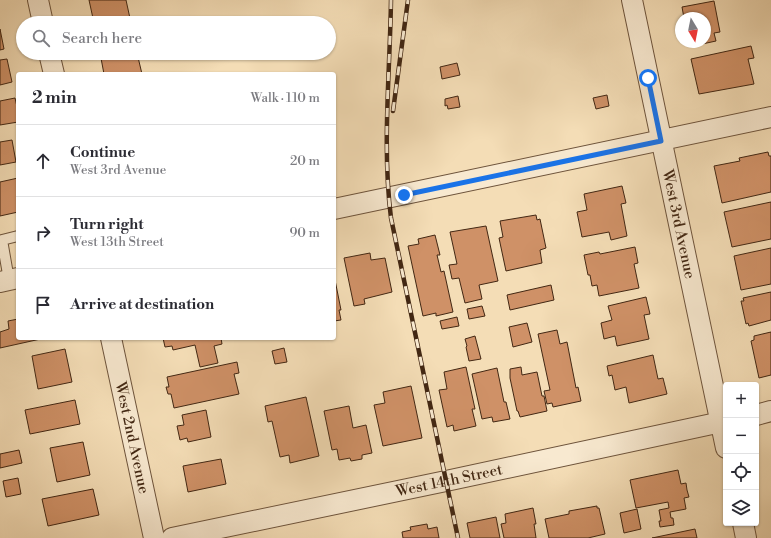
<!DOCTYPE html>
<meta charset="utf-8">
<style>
:root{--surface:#fff;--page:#f2f2f3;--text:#2b2b33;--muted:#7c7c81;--line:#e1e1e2}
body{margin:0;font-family:"Libre Bodoni",serif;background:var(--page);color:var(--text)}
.controls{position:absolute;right:12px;bottom:12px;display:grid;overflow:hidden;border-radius:4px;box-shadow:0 1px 3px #0004}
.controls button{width:36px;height:36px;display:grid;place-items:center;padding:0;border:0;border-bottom:1px solid var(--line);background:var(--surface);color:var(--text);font:20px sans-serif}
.compass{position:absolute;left:675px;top:12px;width:36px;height:36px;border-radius:50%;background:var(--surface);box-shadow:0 1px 3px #0004;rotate:170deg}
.stop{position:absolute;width:12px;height:12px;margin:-9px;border:3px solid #1a73e8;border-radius:50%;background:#fff}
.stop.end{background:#1a73e8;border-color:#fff;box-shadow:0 1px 4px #0008}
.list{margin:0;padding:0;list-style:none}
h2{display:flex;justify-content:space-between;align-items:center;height:52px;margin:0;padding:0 16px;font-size:17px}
h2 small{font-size:13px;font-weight:400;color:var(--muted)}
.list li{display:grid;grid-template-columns:26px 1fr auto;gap:12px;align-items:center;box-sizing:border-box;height:72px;padding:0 16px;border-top:1px solid var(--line)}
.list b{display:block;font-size:15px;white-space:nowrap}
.list p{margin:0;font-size:13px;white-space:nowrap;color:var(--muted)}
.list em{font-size:13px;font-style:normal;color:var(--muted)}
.icon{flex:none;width:22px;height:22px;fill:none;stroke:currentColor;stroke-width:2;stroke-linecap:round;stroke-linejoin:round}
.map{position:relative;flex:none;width:771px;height:538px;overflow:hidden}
.search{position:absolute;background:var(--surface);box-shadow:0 1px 3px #0004;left:16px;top:16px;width:320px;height:44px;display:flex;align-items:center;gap:10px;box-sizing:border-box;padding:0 14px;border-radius:22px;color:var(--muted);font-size:15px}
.panel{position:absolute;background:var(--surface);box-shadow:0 1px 3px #0004;left:16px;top:72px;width:320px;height:268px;border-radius:4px}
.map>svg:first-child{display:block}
</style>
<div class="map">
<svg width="771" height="538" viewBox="0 0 771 538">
<rect width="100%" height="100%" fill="#f4ddb6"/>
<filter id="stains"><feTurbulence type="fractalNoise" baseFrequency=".005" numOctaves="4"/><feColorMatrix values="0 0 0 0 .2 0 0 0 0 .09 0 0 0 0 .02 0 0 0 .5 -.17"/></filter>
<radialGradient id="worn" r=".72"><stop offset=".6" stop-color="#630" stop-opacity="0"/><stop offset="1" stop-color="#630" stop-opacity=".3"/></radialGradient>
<!-- building -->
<g fill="#cf9167" stroke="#422713">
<path d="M89 0H126L131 23H94Z"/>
<path d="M714 1 720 32 714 33 716 41 693 46V42H705V18H684L682 7Z"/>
<path d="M0 29 4 49 0 50Z"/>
<path d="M751 46 754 58 748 59 754 84 699 94 691 59Z"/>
<path d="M100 53H137L142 74H104Z"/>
<path d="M7 59 12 82 0 85V60Z"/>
<path d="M457 63 460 75 442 79 440 67Z"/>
<path d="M607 95 609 106 596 109 593 98Z"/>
<path d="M458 96 460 107 448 109 447 105 445 106V99Z"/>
<path d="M15 98 18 111V122L0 125V101Z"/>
<path d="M12 140 16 162 0 165V142Z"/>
<path d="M768 152 769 156H771V192L722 203 714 166 740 161 739 158Z"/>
<path d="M18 178V212L0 216V182Z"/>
<path d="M622 186 626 203 621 204 627 236 611 240 609 232 582 237 577 212 587 210 584 194Z"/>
<path d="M771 202V239L732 247 724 212Z"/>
<path d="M536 215 537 220 540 219 546 248 540 250 542 263 506 271 499 238 503 237 500 221Z"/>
<path d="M486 226 498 281 479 285 482 299 465 303 459 278 452 279 449 265 457 264 450 232Z"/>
<path d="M435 235 440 255H437L441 272 444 271 453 312 436 316V313L423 316 408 246 419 244 418 239Z"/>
<path d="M635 247 638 263 634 264 639 288 599 296 597 285 592 286 590 275H588L584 255 599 252 600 254Z"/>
<path d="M771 248V284L741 290 734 256Z"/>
<path d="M370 253 371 260 385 258 392 292 364 299 365 304 354 306 344 258Z"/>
<path d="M334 275 341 310H339L341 320 334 321Z"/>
<path d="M551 285 554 300 510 310 507 295Z"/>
<path d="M771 292V320L749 326 748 323 746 324 741 301H744L743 298Z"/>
<path d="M646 297 650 314 644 315 649 339 617 346 615 336 604 339 601 323 612 320 608 306Z"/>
<path d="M482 306 485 316 469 319 467 309Z"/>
<path d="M457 317 459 326 442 329 440 321Z"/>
<path d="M18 319V338H45L0 348V332L9 329 8 321Z"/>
<path d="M527 323 532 342 513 347 509 327Z"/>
<path d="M557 330 560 344 567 342 576 388 578 387 581 401 553 407 552 403 547 404 544 391 550 390 538 334Z"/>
<path d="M771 332V375L759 378 751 341 754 340V336Z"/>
<path d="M475 336 481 359 469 361 466 347 467 346 465 339Z"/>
<path d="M163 338H221L222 344 214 346 218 363 200 367 195 345 173 350 172 346 165 347Z"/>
<path d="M284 348 287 362 275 364 272 351Z"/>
<path d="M65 349 72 382 38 389 32 356Z"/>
<path d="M653 355 658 379 663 378 667 394 629 403 626 387 615 390 612 375 609 376 607 366Z"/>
<path d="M237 362 239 373 234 374 239 394 174 408 171 394H168L166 387H169L167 377Z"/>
<path d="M466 367 475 409H472L476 426 454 431 453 425 447 427 439 390 447 389 444 372Z"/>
<path d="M521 367 522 375 537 372 542 396H544L547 411 520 417 518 411H517L510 378V369Z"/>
<path d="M497 368 504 402H506L510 419 493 422 492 417 482 419 472 374Z"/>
<path d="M411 386 422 438 383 446 374 405 385 403 383 392Z"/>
<path d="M306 397 319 456 290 463 289 455 280 457 272 421 268 422 265 406Z"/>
<path d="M75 400 80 424 30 434 25 410Z"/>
<path d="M349 406 353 428 366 425 372 453 362 455V459L351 461 350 458 339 460 337 449 332 450 324 411Z"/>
<path d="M206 410 211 437 188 442 187 438 180 440 177 426 184 425 182 415Z"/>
<path d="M83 442 90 475 57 482 50 448Z"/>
<path d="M19 450 22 463 0 468V454Z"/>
<path d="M221 459 226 484 188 492 183 466Z"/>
<path d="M678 470 681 484 686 483 687 490 689 497 684 498 686 509 670 512 671 518H673L674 525 660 527 659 521H661L659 510 669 508 668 502 636 508 630 480Z"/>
<path d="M18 478 21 494 6 497 3 481Z"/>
<path d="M93 489 99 515 48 526 42 499Z"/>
<path d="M597 506V508H599L605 534 588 538H549L545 519 569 514V511Z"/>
<path d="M533 508 536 524H534L536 538H504L501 524 506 523 505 514Z"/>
<path d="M637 509 641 529 624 533 620 513Z"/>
<path d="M496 517 500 538H470L467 523Z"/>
<path d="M427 524 428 529 437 527 439 538H403L402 532 411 530 410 527Z"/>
<path d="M695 529 697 538H652Z"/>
</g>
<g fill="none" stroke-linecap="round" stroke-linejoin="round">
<defs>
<path id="lane" d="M9 280 2 240 18 236"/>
<g id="street">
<path d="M38 0 43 23"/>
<path id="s1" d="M632 0 726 448"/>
<path d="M49 53 54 74"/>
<path d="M334 209 771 117"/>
<path d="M0 282 18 278"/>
<path id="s2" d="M111 338 154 538"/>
<path d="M756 415 771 411"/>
<path d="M743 523 746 538"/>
<path id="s3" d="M172 538 446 481 726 421"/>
</g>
</defs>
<!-- lane casing -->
<use href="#lane" stroke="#6e543c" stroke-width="12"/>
<!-- street casing -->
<use href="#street" stroke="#6e543c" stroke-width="22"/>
<!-- lane -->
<use href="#lane" stroke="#f8e9d0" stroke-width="10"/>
<!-- street -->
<use href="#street" stroke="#f8e9d0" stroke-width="20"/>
<defs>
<g id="rail">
<path d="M391 0C390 72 382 147 391 218L458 538"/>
<path d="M393 111 408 0"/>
</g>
</defs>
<!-- rail casing -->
<use href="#rail" stroke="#422713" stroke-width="4.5"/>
<!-- rail -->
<use href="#rail" stroke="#f8e9d0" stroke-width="3" stroke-dasharray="9" stroke-linecap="butt"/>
</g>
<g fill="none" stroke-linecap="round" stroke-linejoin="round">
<!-- route -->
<path stroke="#1a73e8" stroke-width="5" d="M404 195 661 141 648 78"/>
</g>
<g text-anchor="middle" stroke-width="3" stroke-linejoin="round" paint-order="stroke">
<!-- street labels -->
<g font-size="15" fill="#422713" stroke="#f8e9d0">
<text dy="5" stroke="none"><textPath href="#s1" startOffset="229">West 3rd Avenue</textPath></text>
<text dy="5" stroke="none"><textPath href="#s2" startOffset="102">West 2nd Avenue</textPath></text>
<text dy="5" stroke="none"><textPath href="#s3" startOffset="283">West 14th Street</textPath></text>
</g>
</g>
<rect width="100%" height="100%" filter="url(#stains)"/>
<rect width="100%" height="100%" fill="url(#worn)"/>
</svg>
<div class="controls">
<button>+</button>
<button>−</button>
<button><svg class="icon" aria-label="locate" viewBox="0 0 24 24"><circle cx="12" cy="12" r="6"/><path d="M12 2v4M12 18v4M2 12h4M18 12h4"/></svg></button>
<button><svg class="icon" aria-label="layers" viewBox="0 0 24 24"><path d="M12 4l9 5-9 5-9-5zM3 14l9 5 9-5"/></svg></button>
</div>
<svg class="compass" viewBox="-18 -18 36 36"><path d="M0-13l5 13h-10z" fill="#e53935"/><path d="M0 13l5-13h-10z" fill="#7c7c81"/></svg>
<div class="stop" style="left:648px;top:78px"></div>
<div class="stop end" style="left:404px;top:195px"></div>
<div class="search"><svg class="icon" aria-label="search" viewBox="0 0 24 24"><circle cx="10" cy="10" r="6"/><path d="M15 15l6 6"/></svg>Search here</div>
<section class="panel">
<h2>2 min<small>Walk · 110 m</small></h2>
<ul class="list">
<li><svg class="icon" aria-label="ahead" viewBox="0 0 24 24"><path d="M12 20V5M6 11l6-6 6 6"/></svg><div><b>Continue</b><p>West 3rd Avenue</p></div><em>20 m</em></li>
<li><svg class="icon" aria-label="right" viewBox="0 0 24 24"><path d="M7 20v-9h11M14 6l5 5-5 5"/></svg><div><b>Turn right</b><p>West 13th Street</p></div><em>90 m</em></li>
<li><svg class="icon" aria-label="arrive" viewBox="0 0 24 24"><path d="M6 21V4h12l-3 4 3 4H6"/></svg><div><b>Arrive at destination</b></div></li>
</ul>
</section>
</div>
